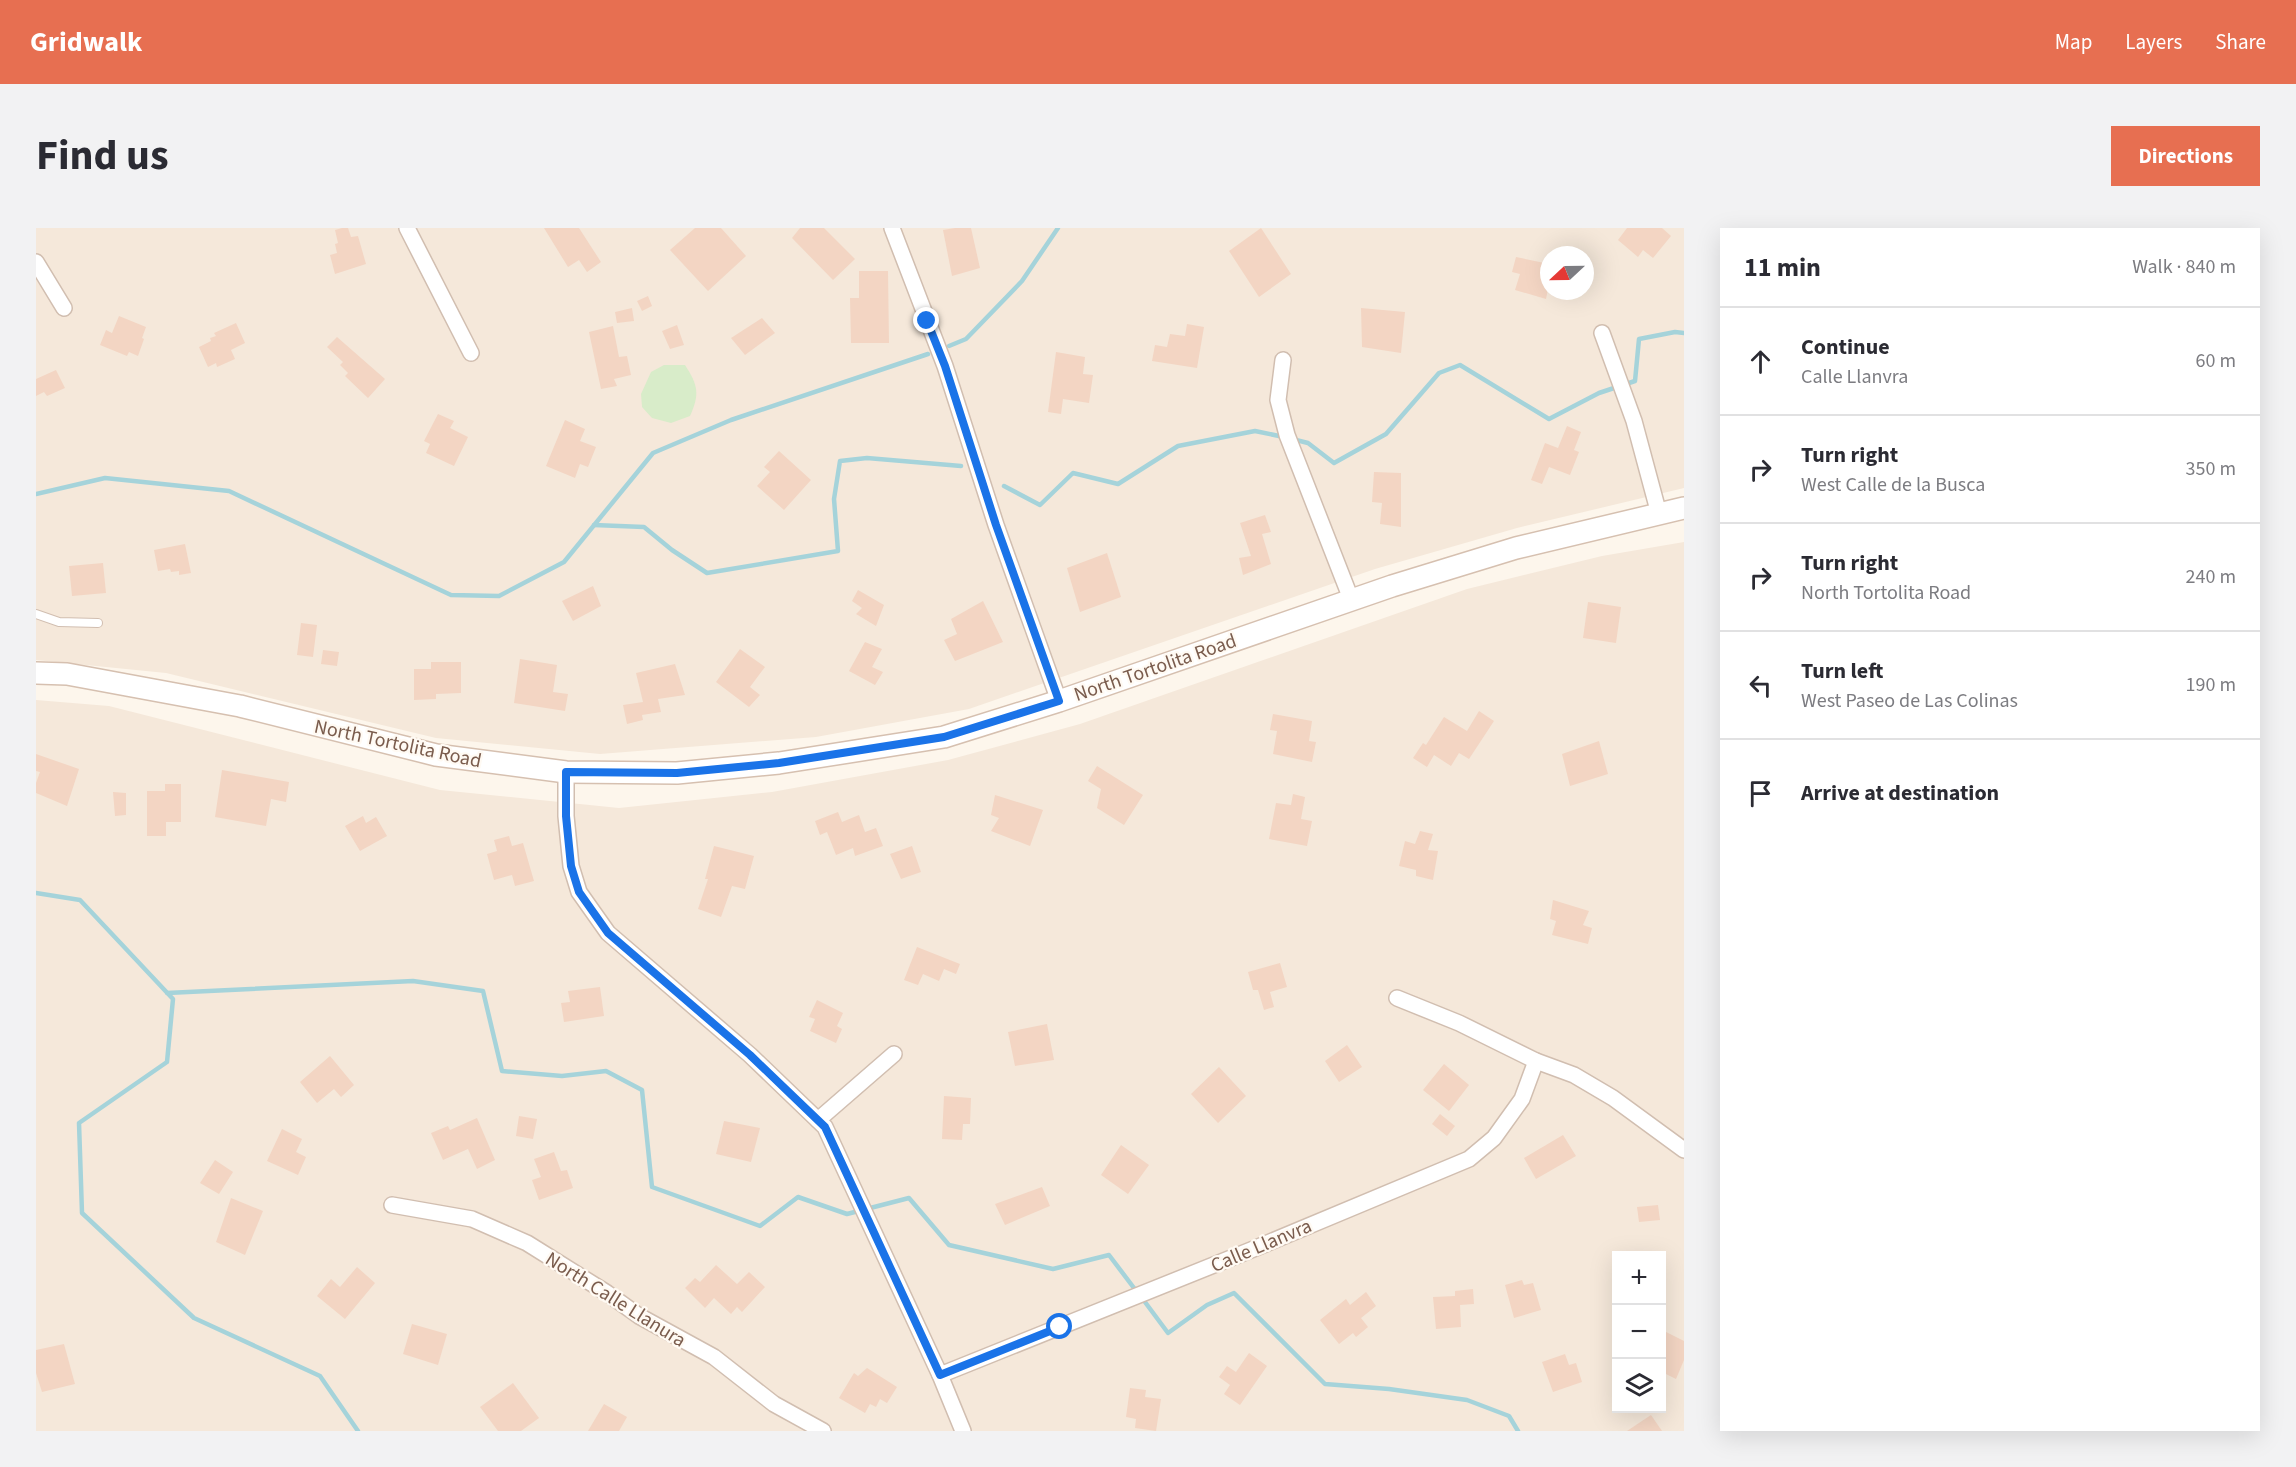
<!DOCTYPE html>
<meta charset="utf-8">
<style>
:root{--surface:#fff;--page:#f2f2f3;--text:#2b2b33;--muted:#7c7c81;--line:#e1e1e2;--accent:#e76f51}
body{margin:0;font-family:"Source Sans 3",sans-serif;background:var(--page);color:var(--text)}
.controls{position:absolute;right:18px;bottom:18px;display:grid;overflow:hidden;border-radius:0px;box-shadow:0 6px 24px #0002}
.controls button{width:54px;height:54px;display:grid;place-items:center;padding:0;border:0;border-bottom:2px solid var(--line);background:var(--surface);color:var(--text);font:30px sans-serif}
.compass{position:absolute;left:1504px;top:18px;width:54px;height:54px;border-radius:50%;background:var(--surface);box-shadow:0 6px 24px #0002;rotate:248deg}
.stop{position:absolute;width:18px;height:18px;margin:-14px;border:4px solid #1a73e8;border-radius:50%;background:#fff}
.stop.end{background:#1a73e8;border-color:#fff;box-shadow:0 2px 6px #0008}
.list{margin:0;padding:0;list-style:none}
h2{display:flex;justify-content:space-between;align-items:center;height:78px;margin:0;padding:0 24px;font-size:26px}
h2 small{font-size:20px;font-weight:400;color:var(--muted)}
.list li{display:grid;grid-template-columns:39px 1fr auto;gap:18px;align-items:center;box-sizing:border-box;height:108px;padding:0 24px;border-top:2px solid var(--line)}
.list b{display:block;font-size:22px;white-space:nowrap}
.list p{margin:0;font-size:20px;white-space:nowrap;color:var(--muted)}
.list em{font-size:20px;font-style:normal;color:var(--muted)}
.icon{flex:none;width:33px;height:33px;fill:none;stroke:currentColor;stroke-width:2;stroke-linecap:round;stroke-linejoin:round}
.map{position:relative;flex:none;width:1648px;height:1203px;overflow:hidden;border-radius:0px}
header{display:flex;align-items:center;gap:36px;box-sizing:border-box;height:84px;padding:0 30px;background:var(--accent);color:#fff}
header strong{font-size:28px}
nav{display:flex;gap:33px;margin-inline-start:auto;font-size:21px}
.intro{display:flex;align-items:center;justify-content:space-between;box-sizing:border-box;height:144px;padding:0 36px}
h1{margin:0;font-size:42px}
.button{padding:15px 27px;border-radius:0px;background:var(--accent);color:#fff;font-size:21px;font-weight:700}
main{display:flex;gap:36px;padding:0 36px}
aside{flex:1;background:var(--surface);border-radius:0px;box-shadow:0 6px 24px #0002}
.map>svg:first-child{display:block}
</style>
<header>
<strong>Gridwalk</strong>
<nav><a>Map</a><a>Layers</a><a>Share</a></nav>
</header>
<div class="intro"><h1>Find us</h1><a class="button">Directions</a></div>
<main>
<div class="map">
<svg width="1648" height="1203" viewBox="0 0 1648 1203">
<rect width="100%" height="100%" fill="#fdf6ec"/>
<!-- residential -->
<g fill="#f5e8da" fill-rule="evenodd">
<path d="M0 0H1648V260L1481 300 1339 341 933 481 780 509 564 526 400 510 130 445 0 432ZM1513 27H1549V63H1513Z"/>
<path d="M1648 314V1203H0V472L73 478 404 562 583 580 736 564 912 532 1044 496 1431 361 1566 328ZM1580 1028H1626V1180H1580Z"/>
</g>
<!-- green -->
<path fill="#d8ecc9" d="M628 137H649C662 157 664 166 654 188L635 195 616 190 606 179 605 166 615 144Z"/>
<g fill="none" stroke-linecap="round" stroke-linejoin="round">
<!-- stream -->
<g stroke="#a5d3da" stroke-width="4.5">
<path d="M913 118 930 111 986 53 1022 0"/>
<path d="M1256 211 1272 215 1298 235 1350 206 1403 145 1424 137 1513 191 1563 165 1599 153 1603 111 1639 104 1648 105"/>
<path d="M968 258 1004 277 1037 245 1082 256 1142 218 1219 203 1248 209"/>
<path d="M0 266 69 250 193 263 415 367 463 368 528 334 617 225 695 192 892 126"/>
<path d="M558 297 608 299 636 322 671 345 802 323 798 271 804 233 831 230 925 238"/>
<path d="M0 665 44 672 137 771 131 834 43 895 46 985 158 1090 284 1148 322 1203"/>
<path d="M131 765 377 753 447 763 466 843 526 848 570 843 606 862 616 959 724 998 762 969 811 986 873 970 913 1017 1017 1041 1073 1027 1101 1064"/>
<path d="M1106 1070 1132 1105 1171 1077 1198 1065 1289 1156 1353 1161 1431 1172 1473 1188 1482 1203"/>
</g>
</g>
<!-- building -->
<g fill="#f3d5c3">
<path d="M306 0H312L315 9 322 8 330 36 299 46 294 27 301 25 299 16 302 15 299 2Z"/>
<path d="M508 0H543L565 34 551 44 543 32 532 39Z"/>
<path d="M659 0H685L710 28 672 63 634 22Z"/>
<path d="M764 0H788L819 31 797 52 756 10Z"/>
<path d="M919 0H935L944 40 916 48 907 2Z"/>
<path d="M1225 0 1255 46 1223 69 1193 23Z"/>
<path d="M1591 0H1626L1635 8 1617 30 1607 22 1602 29 1582 12Z"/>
<path d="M1480 29 1513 36V56L1510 71 1479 62 1484 46 1476 44Z"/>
<path d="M823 43H852L853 115H815L814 70H823Z"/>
<path d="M612 68 616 78 606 83 601 73Z"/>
<path d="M596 80 598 93 581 95 579 84Z"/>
<path d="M1325 80 1369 84 1365 125 1326 119Z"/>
<path d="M83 88 110 99 106 110 108 111 102 128 93 124 91 128 64 117 70 102 76 105Z"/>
<path d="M726 90 739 105 709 127 695 110Z"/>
<path d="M200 95 209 115 195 122 199 131 181 139 180 135 172 139 163 119 175 113 174 110 180 108 178 105Z"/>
<path d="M1151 96 1168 99 1161 140 1116 133 1119 117 1131 119 1134 106 1149 108Z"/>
<path d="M641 97 648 117 634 121 626 103Z"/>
<path d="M577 98 583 129 591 128 595 147 578 151 581 158 565 161 553 104Z"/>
<path d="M301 109 349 151 332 170 309 148 312 145 304 137 307 134 291 119Z"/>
<path d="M1020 124 1049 129 1047 146 1057 147 1053 175 1027 171 1025 186 1012 184Z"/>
<path d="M20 142 29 160 11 168 8 164 0 168V151Z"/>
<path d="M402 186 418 193 414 200 432 209 418 238 390 225 394 216 388 213Z"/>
<path d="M529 192 549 201 544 213 560 219 552 239 544 236 539 250 510 238Z"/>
<path d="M1531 198 1545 204 1538 222 1543 224 1534 247 1513 239 1506 256 1495 252 1509 215 1522 220Z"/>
<path d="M743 223 775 252 748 282 721 258 734 244 728 239Z"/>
<path d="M1338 244 1365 245V299L1344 296 1346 275 1336 274Z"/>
<path d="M1229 287 1235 304 1226 306 1235 336 1207 347 1203 330 1215 328 1204 295Z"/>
<path d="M149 316 155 345 143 347V343L135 344 134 341 122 343 118 322Z"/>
<path d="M1071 325 1085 369 1044 384 1031 340Z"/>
<path d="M67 335 70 365 36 368 33 338Z"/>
<path d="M557 358 565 378 537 393 526 373Z"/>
<path d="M822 362 848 377 840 398 820 386 826 380 816 373Z"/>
<path d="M947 373 967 414 919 433 908 412 921 406 915 391Z"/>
<path d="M1552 374 1585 379 1580 415 1547 410Z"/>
<path d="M265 395 281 397 277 429 261 427Z"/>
<path d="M829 414 846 421 836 439 847 444 839 457 813 443Z"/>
<path d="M704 421 729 439 714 459 724 467 713 479 680 454Z"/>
<path d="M287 422 303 424 301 438 285 436Z"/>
<path d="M484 431 521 437 517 464 532 466 529 483 478 475Z"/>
<path d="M395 434H425V465L400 466V471L378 472V441H395Z"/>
<path d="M639 436 649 467 622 471 625 484 606 487 607 492 591 496 587 477 607 474 600 445Z"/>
<path d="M1443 483 1458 493 1433 531 1423 525 1415 538 1398 527 1391 539 1377 530 1387 515 1390 517 1408 489 1431 503Z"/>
<path d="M1237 486 1276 493 1273 513 1280 514 1276 534 1237 526 1241 503 1234 502Z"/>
<path d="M1563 513 1572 546 1534 558 1526 526Z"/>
<path d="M0 526 43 541 31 578 0 565V555L4 544 0 543Z"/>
<path d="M1061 538 1107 567 1088 597 1061 580 1065 561 1052 553Z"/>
<path d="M186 542 253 554 250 574 235 571 230 598 179 589Z"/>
<path d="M129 556H145V594H130V608H111V563H129Z"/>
<path d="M77 564 90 565V587L79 588Z"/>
<path d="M1257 566 1269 569 1265 591 1276 593 1271 618 1233 611 1240 575 1255 577Z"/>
<path d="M959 567 1007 582 994 618 955 603 963 590 955 587Z"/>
<path d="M802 584 806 594 823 587 829 604 840 600 847 618 819 628 817 620 800 627 791 604 784 607 779 593Z"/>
<path d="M327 588 330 595 340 589 351 608 324 623 309 598Z"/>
<path d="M1384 603 1397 606 1392 622 1402 623 1397 652 1380 648V642L1363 638 1369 613 1379 616Z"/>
<path d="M473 608 476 618 487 615 498 653 479 658 476 647 458 652 451 626 461 623 458 612Z"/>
<path d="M678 618 718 628 709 661 696 658 685 689 662 681 672 651H669Z"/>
<path d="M876 618 885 644 865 651 854 626Z"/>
<path d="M1517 672 1553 683 1547 697 1556 700 1552 716 1516 707 1520 693 1514 691Z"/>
<path d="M881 719 924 736 920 746 908 741 903 753 887 746 882 757 868 752Z"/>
<path d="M1244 735 1251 759 1234 764 1238 779 1228 782 1222 762H1217L1212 744Z"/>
<path d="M564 759 568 788 528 794 525 775 534 774 532 763Z"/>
<path d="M781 772 807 785 801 798 806 801 800 815 774 803 779 791 773 789Z"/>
<path d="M1011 796 1018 832 979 838 972 804Z"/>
<path d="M1311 817 1326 839 1303 854 1289 833Z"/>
<path d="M294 828 318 857 305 869 298 861 281 875 264 854Z"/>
<path d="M1408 836 1433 857 1413 883 1387 862Z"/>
<path d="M1183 839 1210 868 1182 895 1155 866Z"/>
<path d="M908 868 935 870 934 896H927L926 912 906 911Z"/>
<path d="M1404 886 1419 898 1411 908 1396 896Z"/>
<path d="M483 888 501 891 497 911 480 908Z"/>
<path d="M441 890 459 932 441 941 432 921 407 932 395 905 412 898 414 902Z"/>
<path d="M688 893 724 900 715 934 680 926Z"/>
<path d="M246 901 266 911 260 924 270 929 262 947 231 933Z"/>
<path d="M1527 907 1540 928 1500 951 1488 930Z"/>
<path d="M1085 917 1113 937 1092 966 1065 947Z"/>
<path d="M518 924 525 943 531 942 537 960 503 972 496 952 505 949 498 931Z"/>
<path d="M179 932 197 944 183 966 164 955Z"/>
<path d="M1006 959 1014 978 969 997 959 976Z"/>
<path d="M195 970 227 983 209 1027 180 1014Z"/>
<path d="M1622 977 1624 992 1603 994 1601 979Z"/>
<path d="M680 1037 701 1056 713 1044 729 1059 706 1084 701 1079 695 1086 678 1070 669 1080 649 1060 659 1050 664 1054Z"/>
<path d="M321 1039 339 1055 309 1091 281 1068 295 1051 304 1059Z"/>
<path d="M1486 1052 1488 1057 1497 1055 1505 1082 1478 1090 1469 1057Z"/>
<path d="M1437 1061 1438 1076 1424 1077 1425 1099 1400 1101 1397 1069 1419 1068V1063Z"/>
<path d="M1330 1064 1340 1078 1325 1090 1332 1099 1320 1109 1317 1105 1303 1116 1284 1092 1310 1071 1314 1077Z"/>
<path d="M376 1096 411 1106 402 1137 367 1126Z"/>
<path d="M1626 1102 1648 1113V1132L1640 1151 1626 1144Z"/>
<path d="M28 1116 39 1156 6 1164 0 1145V1122Z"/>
<path d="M1213 1125 1231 1138 1204 1177 1188 1166 1194 1157 1183 1149 1191 1138 1200 1144Z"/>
<path d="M1529 1126 1533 1137 1540 1135 1546 1154 1517 1164 1506 1134Z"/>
<path d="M831 1140 861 1159 851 1175 844 1171 840 1179 834 1176 829 1185 803 1170 818 1145 822 1148Z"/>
<path d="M477 1155 503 1190 485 1203H462L444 1179Z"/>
<path d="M1094 1160 1110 1162 1109 1169 1125 1171 1120 1203 1099 1200 1100 1191 1090 1189Z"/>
<path d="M568 1176 591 1189 583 1203H552Z"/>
<path d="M1615 1187 1626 1203H1591Z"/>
</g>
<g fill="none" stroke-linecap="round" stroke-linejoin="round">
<defs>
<path id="lane" d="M0 386 23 394 62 395"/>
<g id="street">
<path d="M371 0 435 125"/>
<path d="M856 0 909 138 960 297 1023 473"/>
<path d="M0 34 28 80"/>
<path d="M1566 105 1598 193 1623 286"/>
<path d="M1247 132 1242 172 1251 207 1315 371"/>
<path d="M530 544V588L535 638 543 664 572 705 714 827 789 899 904 1147 927 1203"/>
<path d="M1361 770 1423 795 1500 833 1538 847 1577 870 1648 922"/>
<path d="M782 892 858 826"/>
<path d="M356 977 436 991 491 1015 571 1065 603 1088 678 1129 738 1176 787 1203"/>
<path d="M904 1147 1215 1022 1433 931 1458 910 1486 871 1500 833"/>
</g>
<path id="secondary" d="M0 445 31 446 204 478 400 527 530 544 641 545 743 535 908 509 1023 473 1356 358 1480 320 1648 280"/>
</defs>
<!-- lane casing -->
<use href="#lane" stroke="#d1beb0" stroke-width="10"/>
<!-- street casing -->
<use href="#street" stroke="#d1beb0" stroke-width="18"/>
<!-- secondary casing -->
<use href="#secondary" stroke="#d6c0b0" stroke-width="24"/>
<!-- lane -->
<use href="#lane" stroke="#fff" stroke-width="8"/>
<!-- street -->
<use href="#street" stroke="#fff" stroke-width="15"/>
<!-- secondary -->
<use href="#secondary" stroke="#fff" stroke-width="21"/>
</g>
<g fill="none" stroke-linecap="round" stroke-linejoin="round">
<!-- route -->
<path stroke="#1a73e8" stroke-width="8" d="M891 93 909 138 960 297 1023 473 908 509 743 535 641 545 530 544V588L535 638 543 664 572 705 714 827 789 899 904 1147 1024 1099"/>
</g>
<g text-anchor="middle" stroke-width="4.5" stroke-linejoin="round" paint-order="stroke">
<!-- street labels -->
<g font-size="20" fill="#7a5c4d" stroke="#fffaf3">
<text transform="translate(1119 439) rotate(-19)" y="7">North Tortolita Road</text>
<text transform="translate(362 515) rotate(12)" y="7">North Tortolita Road</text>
<text transform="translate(1225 1017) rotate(-23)" y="7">Calle Llanvra</text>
<text transform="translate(580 1071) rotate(32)" y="7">North Calle Llanura</text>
</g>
</g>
</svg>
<div class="controls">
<button>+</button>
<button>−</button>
<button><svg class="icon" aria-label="layers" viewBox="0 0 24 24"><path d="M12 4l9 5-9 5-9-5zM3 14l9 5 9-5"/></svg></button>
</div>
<svg class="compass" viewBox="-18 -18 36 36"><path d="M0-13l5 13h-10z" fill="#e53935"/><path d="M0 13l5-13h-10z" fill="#7c7c81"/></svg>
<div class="stop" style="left:1024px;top:1099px"></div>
<div class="stop end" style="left:891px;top:93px"></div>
</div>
<aside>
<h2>11 min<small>Walk · 840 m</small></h2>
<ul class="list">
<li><svg class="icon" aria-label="ahead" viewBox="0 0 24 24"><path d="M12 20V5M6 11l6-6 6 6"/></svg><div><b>Continue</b><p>Calle Llanvra</p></div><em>60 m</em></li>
<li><svg class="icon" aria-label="right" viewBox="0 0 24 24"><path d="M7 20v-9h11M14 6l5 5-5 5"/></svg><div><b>Turn right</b><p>West Calle de la Busca</p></div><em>350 m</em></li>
<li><svg class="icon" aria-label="right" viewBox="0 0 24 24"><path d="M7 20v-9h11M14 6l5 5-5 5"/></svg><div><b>Turn right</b><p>North Tortolita Road</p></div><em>240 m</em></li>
<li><svg class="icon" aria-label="left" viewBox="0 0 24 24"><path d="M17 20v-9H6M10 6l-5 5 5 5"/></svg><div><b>Turn left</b><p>West Paseo de Las Colinas</p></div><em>190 m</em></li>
<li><svg class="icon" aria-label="arrive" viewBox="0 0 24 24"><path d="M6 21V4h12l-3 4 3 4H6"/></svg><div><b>Arrive at destination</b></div></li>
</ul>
</aside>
</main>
